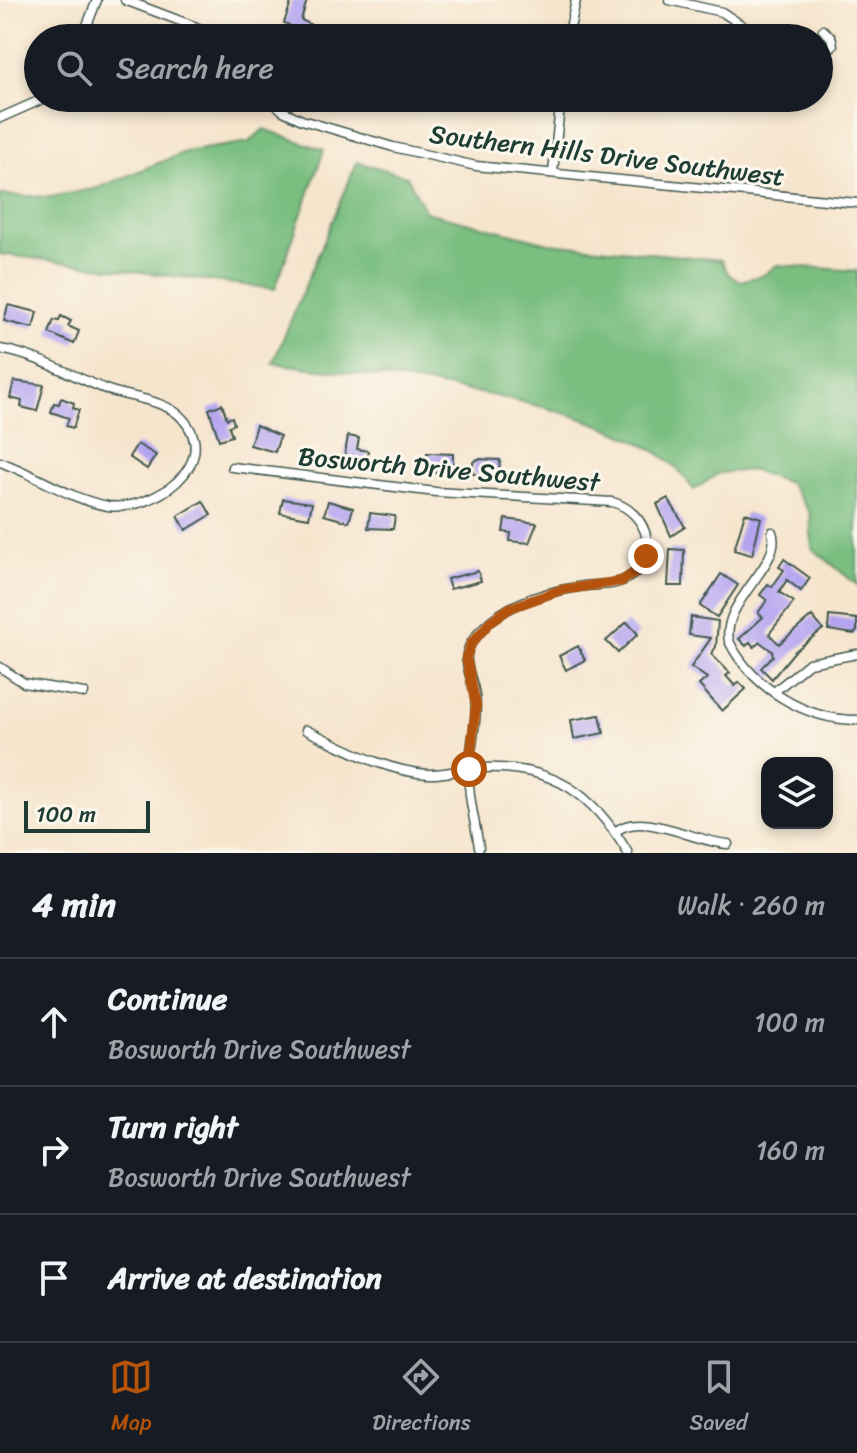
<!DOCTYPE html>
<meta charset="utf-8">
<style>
:root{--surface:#171b24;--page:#20242c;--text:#f1f3f6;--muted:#9ea1a6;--line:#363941;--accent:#b45309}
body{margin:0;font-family:Sriracha,sans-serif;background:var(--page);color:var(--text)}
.controls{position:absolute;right:24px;bottom:24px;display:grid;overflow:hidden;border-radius:16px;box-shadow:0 4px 12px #0003}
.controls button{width:72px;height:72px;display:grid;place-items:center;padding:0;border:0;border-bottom:2px solid var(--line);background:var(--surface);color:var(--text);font:40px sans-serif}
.scale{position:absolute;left:24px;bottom:20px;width:126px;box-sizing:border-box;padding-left:8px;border:4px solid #1f3d34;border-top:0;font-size:22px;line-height:28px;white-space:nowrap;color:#1f3d34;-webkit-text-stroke:6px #fbf7ec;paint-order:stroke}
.stop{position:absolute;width:24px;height:24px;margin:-18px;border:6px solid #b45309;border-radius:50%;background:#fff}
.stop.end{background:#b45309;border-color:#fff;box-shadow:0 2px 8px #0008}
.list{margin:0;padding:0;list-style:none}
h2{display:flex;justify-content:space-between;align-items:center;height:104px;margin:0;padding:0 32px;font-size:34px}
h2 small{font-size:26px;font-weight:400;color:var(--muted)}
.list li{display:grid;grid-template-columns:52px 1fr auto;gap:24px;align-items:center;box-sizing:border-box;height:128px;padding:0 32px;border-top:2px solid var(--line)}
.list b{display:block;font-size:30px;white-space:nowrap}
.list p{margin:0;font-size:26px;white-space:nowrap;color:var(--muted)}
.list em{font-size:26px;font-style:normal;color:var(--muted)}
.icon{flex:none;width:44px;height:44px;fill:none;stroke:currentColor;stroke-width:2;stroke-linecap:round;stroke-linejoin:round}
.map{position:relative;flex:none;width:857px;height:853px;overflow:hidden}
.search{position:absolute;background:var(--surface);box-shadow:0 4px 12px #0003;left:24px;right:24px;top:24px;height:88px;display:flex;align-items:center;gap:20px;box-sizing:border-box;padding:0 28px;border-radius:44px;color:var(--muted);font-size:30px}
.sheet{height:488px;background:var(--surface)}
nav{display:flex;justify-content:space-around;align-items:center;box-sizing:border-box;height:112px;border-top:2px solid var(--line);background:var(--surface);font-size:22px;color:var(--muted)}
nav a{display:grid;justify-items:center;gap:4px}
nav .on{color:var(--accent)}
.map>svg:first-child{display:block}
</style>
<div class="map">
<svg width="857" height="853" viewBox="0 0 857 853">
<rect width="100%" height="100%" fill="#fbf7ec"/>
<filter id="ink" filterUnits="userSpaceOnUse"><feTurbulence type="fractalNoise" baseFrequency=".0125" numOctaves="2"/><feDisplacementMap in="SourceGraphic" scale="16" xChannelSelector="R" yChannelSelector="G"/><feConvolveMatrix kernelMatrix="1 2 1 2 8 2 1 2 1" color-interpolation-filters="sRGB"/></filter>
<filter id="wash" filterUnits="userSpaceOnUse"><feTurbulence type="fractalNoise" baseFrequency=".006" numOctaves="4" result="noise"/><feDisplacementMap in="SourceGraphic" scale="32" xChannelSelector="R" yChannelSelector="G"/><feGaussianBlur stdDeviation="1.8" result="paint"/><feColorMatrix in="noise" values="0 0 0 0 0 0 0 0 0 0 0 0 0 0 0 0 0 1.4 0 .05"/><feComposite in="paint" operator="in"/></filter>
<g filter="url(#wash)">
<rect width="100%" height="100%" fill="#f6e5cd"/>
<!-- forest -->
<g fill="#7abe80" stroke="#4c7e5a" stroke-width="2">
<path d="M264 129 324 150 275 289 0 254V195L51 197 98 188 185 152 249 142Z"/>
<path d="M357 162 407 176 426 212 549 243 721 260 729 275 740 281 764 275 777 265 857 271V585L812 548 810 513 789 483 752 470 719 473 694 490C687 481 679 469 670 462 584 395 382 378 273 363Z"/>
</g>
<g id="blocks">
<!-- building -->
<g fill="#b4a4f0">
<path d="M292 0H307L301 20 310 24 307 38 286 32 289 25 284 23Z"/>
<path d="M8 305 37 312 33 328 4 321Z"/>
<path d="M61 316 71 321 68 326 79 331 74 344 49 333 54 320 59 321Z"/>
<path d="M14 381 44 385 37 411 21 407 22 401 10 398Z"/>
<path d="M61 398 74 403 73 408 79 410 73 428 66 426 69 418 51 412 54 403 59 404Z"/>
<path d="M222 404 227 419 232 417 234 424 229 426 232 436 219 440 209 409Z"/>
<path d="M256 425 280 436 275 452 250 445Z"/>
<path d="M348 436 359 438 357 449 368 451 366 463 344 459Z"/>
<path d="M137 444 156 455 147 469 129 457Z"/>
<path d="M427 453 453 454V471L432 473 426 469Z"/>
<path d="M478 459 500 460 499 475 473 474V462Z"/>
<path d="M668 498 685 527 671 536 657 504Z"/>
<path d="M283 499 312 503 309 518 280 513Z"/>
<path d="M203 501 211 515 186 530 178 516Z"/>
<path d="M328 501 353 508 349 522 324 515Z"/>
<path d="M370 513 395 516 393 529 368 528Z"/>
<path d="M745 513 761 518 752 555 734 550Z"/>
<path d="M505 519 537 523 529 543 510 541 511 533 503 532Z"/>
<path d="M670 549 684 550 683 586H668Z"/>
<path d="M784 559 810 578 801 591 787 580 779 592 794 602 769 634 779 644 812 616 823 629 794 652 772 679 761 668 773 656 772 651 760 642 754 647 750 642 746 646 739 639 763 617 758 613 767 600 760 595 768 584 772 587 784 570 779 567Z"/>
<path d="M478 571 481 581 450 589 447 579Z"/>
<path d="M721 574 738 585 717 617 700 606Z"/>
<path d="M829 616 857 619V631L854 634 828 630Z"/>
<path d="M691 617 718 621 716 647 711 654 730 673 726 676 735 686 739 682 746 689 722 711 699 685 707 678 691 667 711 638 689 635Z"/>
<path d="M627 622 638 634 618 653 606 641Z"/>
<path d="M578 646 585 660 566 670 559 656Z"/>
<path d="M600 715 604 733 574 739 571 720Z"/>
</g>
</g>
</g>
<g filter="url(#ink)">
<use href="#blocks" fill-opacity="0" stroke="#3f564b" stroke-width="2"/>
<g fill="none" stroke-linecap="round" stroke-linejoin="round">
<defs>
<g id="minor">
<path d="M125 0 225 38"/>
<path d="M669 0 722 12 761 38"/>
<path d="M82 38 97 0"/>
<path d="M227 38 236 32 246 38"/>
<path d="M568 38 576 0"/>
<path d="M819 59 833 45 831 37 823 30"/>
<path d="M269 98 283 111 302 120 393 147 476 166 857 203"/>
<path d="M0 118 45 98"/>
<path d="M553 172 561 98"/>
<path d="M0 349C40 356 71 376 108 390 131 398 166 400 182 418 224 464 152 512 108 506 71 500 35 474 0 462"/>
<path d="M232 467 436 492 612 502C648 511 663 560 626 579 612 587 593 584 578 587 538 593 489 609 469 647 462 662 473 679 475 695 478 719 471 743 469 768 467 793 475 821 479 847"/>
<path d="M772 532C784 564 721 601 729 641 752 688 806 720 857 720"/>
<path d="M0 667 24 683 84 693"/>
<path d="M774 692 809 663 857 654"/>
<path d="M306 730C345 748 384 771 428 774 446 775 465 768 483 768 554 765 593 794 628 853"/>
<path d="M615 832C641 809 694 842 728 844"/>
</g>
</defs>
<!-- minor casing -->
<use href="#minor" stroke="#3f564b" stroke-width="11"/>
<!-- minor -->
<use href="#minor" stroke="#fff" stroke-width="8"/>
</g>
</g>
<g fill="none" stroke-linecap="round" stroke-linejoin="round" filter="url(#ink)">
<!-- route -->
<path stroke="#b45309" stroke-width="10" d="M469 769 476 705 466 657 471 644 491 621 510 608 561 590 622 581 637 571 646 556"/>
</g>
<g text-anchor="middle" stroke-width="6" stroke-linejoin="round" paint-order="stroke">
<!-- street labels -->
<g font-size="26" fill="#1f3d34" stroke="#fbf7ec">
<text transform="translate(607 155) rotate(7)" y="9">Southern Hills Drive Southwest</text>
<text transform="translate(449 469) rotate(5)" y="9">Bosworth Drive Southwest</text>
</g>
</g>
</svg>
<div class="controls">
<button><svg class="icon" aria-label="layers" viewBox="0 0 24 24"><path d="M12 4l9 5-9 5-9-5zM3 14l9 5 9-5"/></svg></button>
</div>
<div class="scale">100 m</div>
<div class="stop" style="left:469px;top:769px"></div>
<div class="stop end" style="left:646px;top:556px"></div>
<div class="search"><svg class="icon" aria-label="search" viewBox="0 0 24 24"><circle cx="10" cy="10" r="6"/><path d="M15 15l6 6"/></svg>Search here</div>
</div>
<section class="sheet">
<h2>4 min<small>Walk · 260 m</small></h2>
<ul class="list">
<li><svg class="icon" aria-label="ahead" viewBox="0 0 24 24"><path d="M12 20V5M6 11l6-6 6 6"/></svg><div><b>Continue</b><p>Bosworth Drive Southwest</p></div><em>100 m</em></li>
<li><svg class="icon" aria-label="right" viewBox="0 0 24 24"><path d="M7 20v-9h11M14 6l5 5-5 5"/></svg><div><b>Turn right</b><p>Bosworth Drive Southwest</p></div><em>160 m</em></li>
<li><svg class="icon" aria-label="arrive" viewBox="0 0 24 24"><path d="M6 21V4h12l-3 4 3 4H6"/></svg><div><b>Arrive at destination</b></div></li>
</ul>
</section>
<nav>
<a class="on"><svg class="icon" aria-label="map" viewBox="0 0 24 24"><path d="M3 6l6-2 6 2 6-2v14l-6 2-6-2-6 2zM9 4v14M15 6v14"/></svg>Map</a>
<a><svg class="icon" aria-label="directions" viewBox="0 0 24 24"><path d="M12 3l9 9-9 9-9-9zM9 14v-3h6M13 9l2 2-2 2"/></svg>Directions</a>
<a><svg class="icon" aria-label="saved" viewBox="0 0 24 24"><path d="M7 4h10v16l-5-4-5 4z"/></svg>Saved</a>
</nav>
